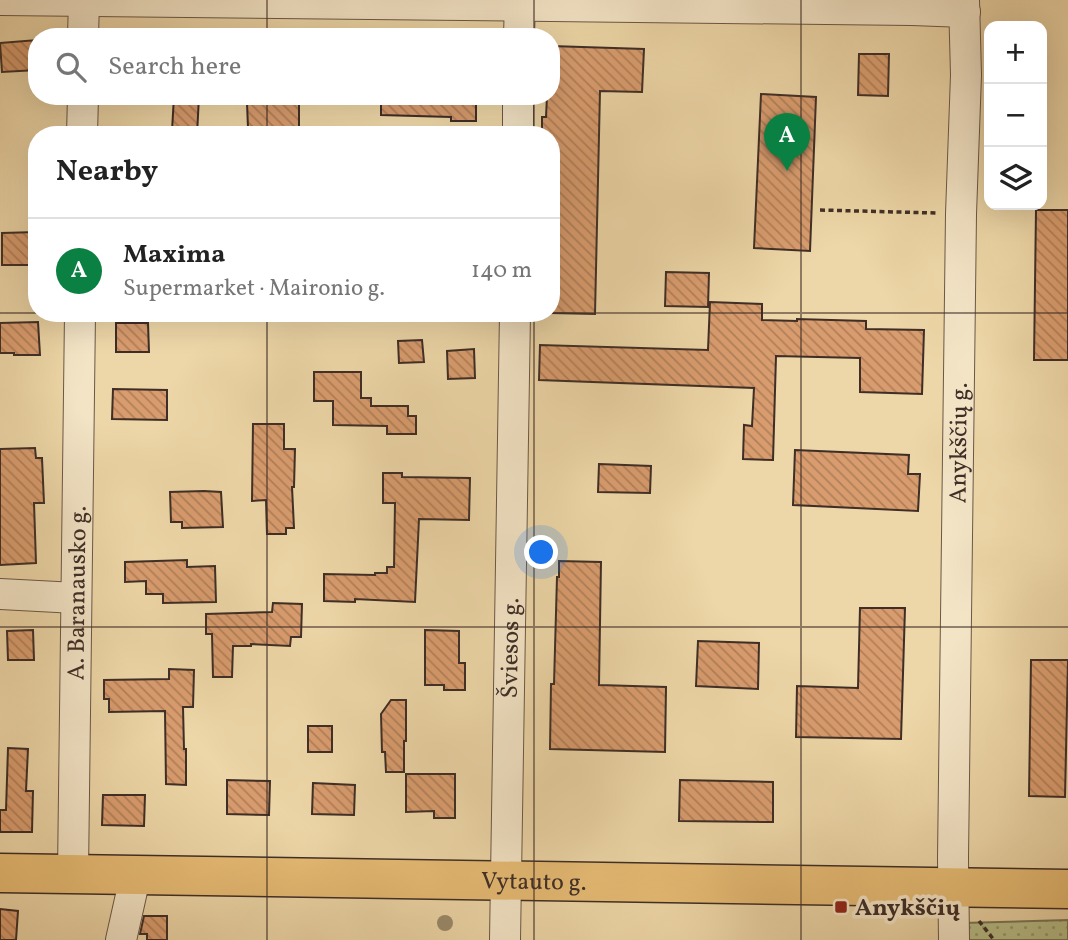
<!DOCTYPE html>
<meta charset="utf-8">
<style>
:root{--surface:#fff;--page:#f6f6f6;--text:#222;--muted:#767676;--line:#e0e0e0;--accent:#0b8043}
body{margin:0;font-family:Vollkorn,serif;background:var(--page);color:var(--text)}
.controls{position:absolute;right:21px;top:21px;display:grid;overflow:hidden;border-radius:14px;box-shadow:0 7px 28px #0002}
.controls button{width:63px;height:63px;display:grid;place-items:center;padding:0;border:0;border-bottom:2px solid var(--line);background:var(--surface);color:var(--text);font:35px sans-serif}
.you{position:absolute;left:542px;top:553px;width:24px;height:24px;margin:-18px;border:5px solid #fff;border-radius:50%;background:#1a73e8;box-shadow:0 0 0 10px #1a73e833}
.badge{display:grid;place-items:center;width:46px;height:46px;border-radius:50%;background:var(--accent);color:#fff;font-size:23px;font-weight:700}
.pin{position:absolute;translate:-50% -58px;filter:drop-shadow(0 2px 4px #0008)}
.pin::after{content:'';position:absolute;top:37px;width:24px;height:21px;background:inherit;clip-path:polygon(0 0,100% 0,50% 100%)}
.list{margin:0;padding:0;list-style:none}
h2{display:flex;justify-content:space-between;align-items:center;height:91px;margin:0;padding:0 28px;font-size:30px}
h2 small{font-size:23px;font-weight:400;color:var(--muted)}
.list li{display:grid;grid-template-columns:46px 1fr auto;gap:21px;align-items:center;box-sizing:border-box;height:105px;padding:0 28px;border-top:2px solid var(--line)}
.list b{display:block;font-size:26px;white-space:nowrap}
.list p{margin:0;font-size:23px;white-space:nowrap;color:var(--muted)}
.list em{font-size:23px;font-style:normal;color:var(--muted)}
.icon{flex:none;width:38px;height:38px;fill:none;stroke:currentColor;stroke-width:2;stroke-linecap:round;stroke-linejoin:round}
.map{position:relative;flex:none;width:1068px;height:940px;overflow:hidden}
.search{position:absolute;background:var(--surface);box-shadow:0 7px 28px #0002;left:28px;top:28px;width:532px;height:77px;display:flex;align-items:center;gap:18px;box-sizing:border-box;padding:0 24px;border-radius:28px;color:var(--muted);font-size:26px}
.panel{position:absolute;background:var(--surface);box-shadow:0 7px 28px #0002;left:28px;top:126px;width:532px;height:196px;border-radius:28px}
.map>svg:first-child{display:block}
</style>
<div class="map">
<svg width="1068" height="940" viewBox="0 0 1068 940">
<defs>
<pattern id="park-dots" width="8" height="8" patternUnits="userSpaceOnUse" patternTransform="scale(1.75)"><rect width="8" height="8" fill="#b7be88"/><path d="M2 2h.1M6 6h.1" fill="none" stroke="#969b6f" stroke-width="1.8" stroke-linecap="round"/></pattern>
<pattern id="building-back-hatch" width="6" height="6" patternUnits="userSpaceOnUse" patternTransform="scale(1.75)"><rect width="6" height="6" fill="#d99c6e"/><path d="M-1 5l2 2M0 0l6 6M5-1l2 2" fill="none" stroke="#b1805a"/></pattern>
</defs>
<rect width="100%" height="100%" fill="#edd6a7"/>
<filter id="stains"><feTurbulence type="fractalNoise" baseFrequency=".00286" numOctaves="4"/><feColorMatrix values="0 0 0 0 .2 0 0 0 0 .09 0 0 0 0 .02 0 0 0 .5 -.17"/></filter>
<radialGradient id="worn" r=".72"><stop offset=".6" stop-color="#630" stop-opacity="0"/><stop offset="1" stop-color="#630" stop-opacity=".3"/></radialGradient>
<!-- park -->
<path fill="url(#park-dots)" stroke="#7a7658" stroke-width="2" d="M1068 920V940H963V923Z"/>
<!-- building -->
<g fill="url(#building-back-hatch)" stroke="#3e2e27" stroke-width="2">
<path d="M37 40V70L2 72 0 43Z"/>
<path d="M551 46 644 49 642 92 600 91 595 314 551 313V135H542V117H546L547 96H551Z"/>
<path d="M859 54H889L888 96 858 95Z"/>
<path d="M761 94 816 97 810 251 754 248Z"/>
<path d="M174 96H199L197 135H180V131H172Z"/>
<path d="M276 96H299V135H277V128H248L247 103 276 102Z"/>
<path d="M396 96H470L469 102H476V121H451V117L381 115V99H396Z"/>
<path d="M1036 210H1068V360H1034Z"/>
<path d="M37 232V265H2V233Z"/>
<path d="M666 272 709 273 708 307 665 306Z"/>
<path d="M710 302 762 304V320L797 321V319L866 321V329L924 330 922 394 860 392V358L776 356 773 460 743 459 744 425 752 426 754 388 539 380 540 345 708 350Z"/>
<path d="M38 322 40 355H14V353H0V323Z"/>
<path d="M116 323H148L149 352H116Z"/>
<path d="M422 340 424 362 399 363 398 341Z"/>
<path d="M474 349 475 378 448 379 447 351Z"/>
<path d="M314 372H361V398H371V406H408V416H416V434H387V426L333 425V401H314Z"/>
<path d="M113 389 167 390V420L112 419Z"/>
<path d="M253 424H284V449H295L294 487H292L294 528H286V534H267L266 500 252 501Z"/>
<path d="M35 448 36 458H42L44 503H34L36 563 0 565V449Z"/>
<path d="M795 450 909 455 908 474H920L918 511 793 505Z"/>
<path d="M599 464 651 466 650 493 598 492Z"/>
<path d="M383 473H402V477L470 478 469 520 419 519 415 602 355 599V602L324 601V574L375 575V573H387V567H394L395 503H383Z"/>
<path d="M204 491 221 492 223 527 182 528V522H171L170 492Z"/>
<path d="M187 560V567L215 566 216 602 163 603V594H146V581L125 582V562Z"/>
<path d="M559 561 601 562 599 685 666 687 665 752 550 749 551 684H554L557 577H559Z"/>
<path d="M273 603 302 604 301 637H291L290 646 251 644V646H233L232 677H213L212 634H206V614L272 612Z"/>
<path d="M860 608H905L901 739 796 737 797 686 858 688Z"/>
<path d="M33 630 34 660H8L7 631Z"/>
<path d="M425 630 459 631V663H465V690H444V685H425Z"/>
<path d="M698 641 759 643 758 689 696 686Z"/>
<path d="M1031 660H1068L1065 797 1029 796Z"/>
<path d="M169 669 194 670 193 707H183L184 749H186V785L166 784 165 711 109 712V699H104V680L169 679Z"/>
<path d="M391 700H406V741H404V772H386L385 752H382L381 714Z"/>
<rect x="308" y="726" width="24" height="26"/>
<path d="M8 748 28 749 26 791H33L32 832H0V810H6Z"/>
<path d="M406 774H455V818H434V811L406 812Z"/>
<path d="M227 780 270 781 269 815 227 814Z"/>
<path d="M680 780 773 782V822L679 821Z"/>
<path d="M313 783 355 785 354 815 312 814Z"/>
<path d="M103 795H145L144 826 102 825Z"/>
<path d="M0 909 18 911 16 940H0Z"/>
<path d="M144 916H167V940H147V934H140Z"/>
</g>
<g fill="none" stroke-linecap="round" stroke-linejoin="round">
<defs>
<g id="minor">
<path d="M0 0 912 10 965 12"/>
<path d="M83 37 84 0"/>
<path d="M519 37 520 0"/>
<path d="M82 135 83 96"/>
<path d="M518 135V96"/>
<path d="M0 594 76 598"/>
<path id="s1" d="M73 873 80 313"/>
<path d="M121 940 136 873"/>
<path id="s2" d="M505 940 515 313"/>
<path id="s3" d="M954 940 953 859 961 214 966 75 964 0"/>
</g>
<g id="major">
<path id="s4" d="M0 873 1068 889"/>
</g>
</defs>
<!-- minor casing -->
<use href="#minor" stroke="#6a5847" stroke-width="32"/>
<!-- major casing -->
<use href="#major" stroke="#3e2e27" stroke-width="41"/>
<!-- path -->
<g stroke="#3e2e27" stroke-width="3.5" stroke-dasharray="5 3.5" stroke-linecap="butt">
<path d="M820 210 936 213"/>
<path d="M979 921 994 940"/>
</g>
<!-- minor -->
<use href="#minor" stroke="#f3e4c6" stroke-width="30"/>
<!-- major -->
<use href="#major" stroke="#e6bb74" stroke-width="38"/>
</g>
<!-- trees -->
<circle fill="#9a8a6b" cx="445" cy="923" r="8"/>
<!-- grid -->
<path fill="none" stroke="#3e2e27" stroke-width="2" stroke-opacity="0.55" d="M267 0V37M534 0V37M801 0V940M267 96V135M534 96V135M0 313H1068M267 313V940M534 313V940M0 627H1068"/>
<!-- markers -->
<rect fill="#8f2418" stroke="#f3e4c6" stroke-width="2.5" x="834" y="900" width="14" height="14" rx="3.5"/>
<g text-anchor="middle" stroke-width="7" stroke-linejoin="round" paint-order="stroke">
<!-- street labels -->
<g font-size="24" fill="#3e2e27" stroke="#f3e4c6">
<text dy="8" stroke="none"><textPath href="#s3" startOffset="497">Anykščių g.</textPath></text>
<text dy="8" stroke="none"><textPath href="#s1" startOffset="280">A. Baranausko g.</textPath></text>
<text dy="8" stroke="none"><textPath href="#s2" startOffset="292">Šviesos g.</textPath></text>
<text dy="8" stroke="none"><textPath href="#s4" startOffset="534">Vytauto g.</textPath></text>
</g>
<!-- poi labels -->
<g font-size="24" font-weight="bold" fill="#3e2e27" stroke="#f3e4c6" text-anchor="start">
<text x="855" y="915">Anykščių</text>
</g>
</g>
<rect width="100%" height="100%" filter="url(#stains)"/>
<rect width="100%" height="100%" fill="url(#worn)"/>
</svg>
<div class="controls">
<button>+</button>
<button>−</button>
<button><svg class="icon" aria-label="layers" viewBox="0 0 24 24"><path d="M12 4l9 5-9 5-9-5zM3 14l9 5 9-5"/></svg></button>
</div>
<div class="you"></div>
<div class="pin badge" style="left:787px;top:171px">A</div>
<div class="search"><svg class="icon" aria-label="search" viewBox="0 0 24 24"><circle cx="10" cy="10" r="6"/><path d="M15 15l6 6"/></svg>Search here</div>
<section class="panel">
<h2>Nearby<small></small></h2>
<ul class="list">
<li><span class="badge">A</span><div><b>Maxima</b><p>Supermarket · Maironio g.</p></div><em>140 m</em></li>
</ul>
</section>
</div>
